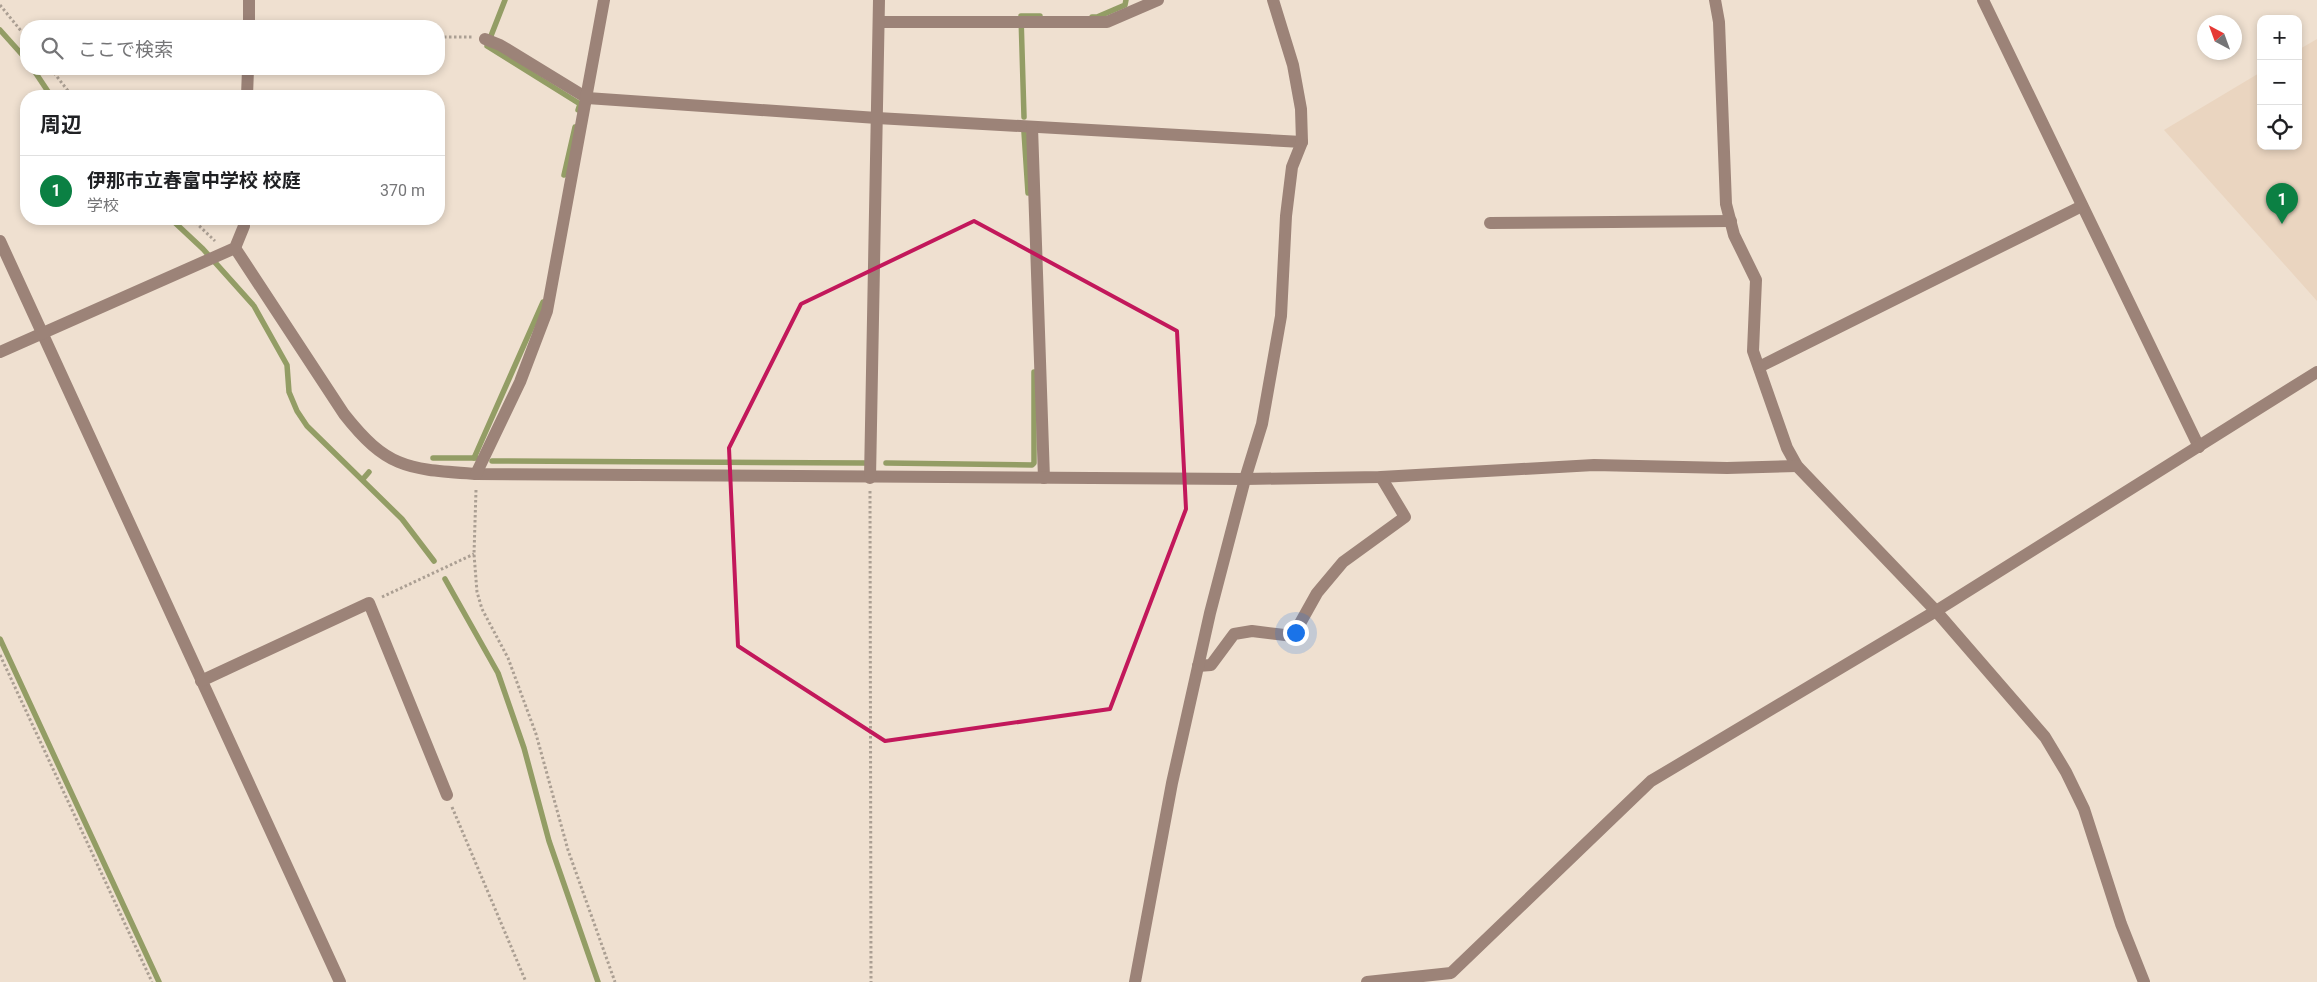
<!DOCTYPE html>
<html lang="ja">
<meta charset="utf-8">
<style>
:root{--surface:#fff;--page:#f6f6f6;--text:#202124;--muted:#757577;--line:#e0e0e0;--accent:#0b8043}
body{margin:0;font-family:Roboto,"Noto Sans JP",sans-serif;background:var(--page);color:var(--text)}
.controls{position:absolute;right:15px;top:15px;display:grid;overflow:hidden;border-radius:10px;box-shadow:0 2px 8px #0003}
.controls button{width:45px;height:45px;display:grid;place-items:center;padding:0;border:0;border-bottom:1px solid var(--line);background:var(--surface);color:var(--text);font:25px sans-serif}
.compass{position:absolute;left:2197px;top:15px;width:45px;height:45px;border-radius:50%;background:var(--surface);box-shadow:0 2px 8px #0003;rotate:319deg}
.you{position:absolute;left:1295px;top:632px;width:18px;height:18px;margin:-12px;border:4px solid #fff;border-radius:50%;background:#1a73e8;box-shadow:0 0 0 8px #1a73e833}
.badge{display:grid;place-items:center;width:32px;height:32px;border-radius:50%;background:var(--accent);color:#fff;font-size:16px;font-weight:700}
.pin{position:absolute;translate:-50% -41px;filter:drop-shadow(0 1px 2px #0008)}
.pin::after{content:'';position:absolute;top:26px;width:18px;height:15px;background:inherit;clip-path:polygon(0 0,100% 0,50% 100%)}
.list{margin:0;padding:0;list-style:none}
h2{display:flex;justify-content:space-between;align-items:center;height:65px;margin:0;padding:0 20px;font-size:21px}
h2 small{font-size:16px;font-weight:400;color:var(--muted)}
.list li{display:grid;grid-template-columns:32px 1fr auto;gap:15px;align-items:center;box-sizing:border-box;height:70px;padding:0 20px;border-top:1px solid var(--line)}
.list b{display:block;font-size:19px;white-space:nowrap}
.list p{margin:0;font-size:16px;white-space:nowrap;color:var(--muted)}
.list em{font-size:16px;font-style:normal;color:var(--muted)}
.icon{flex:none;width:28px;height:28px;fill:none;stroke:currentColor;stroke-width:2;stroke-linecap:round;stroke-linejoin:round}
.map{position:relative;flex:none;width:2317px;height:982px;overflow:hidden}
.search{position:absolute;background:var(--surface);box-shadow:0 2px 8px #0003;left:20px;top:20px;width:425px;height:55px;display:flex;align-items:center;gap:12px;box-sizing:border-box;padding:0 18px;border-radius:20px;color:var(--muted);font-size:19px}
.panel{position:absolute;background:var(--surface);box-shadow:0 2px 8px #0003;left:20px;top:90px;width:425px;height:135px;border-radius:20px}
.map>svg:first-child{display:block}
</style>
<div class="map">
<svg width="2317" height="982" viewBox="0 0 2317 982">
<rect width="100%" height="100%" fill="#efe0d0"/>
<!-- built -->
<path fill="#ead5c0" d="M2317 39V301L2164 130 2261 72V146H2298V50Z"/>
<g fill="none" stroke-linecap="round" stroke-linejoin="round">
<!-- stream -->
<g stroke="#939d65" stroke-width="5.5">
<path d="M505 0 487 46 580 104 578 110"/>
<path d="M1092 17H1097L1125 5 1126 0"/>
<path d="M0 30 26 59"/>
<path d="M33 69 51 96"/>
<path d="M1024 117 1021 16H1040"/>
<path d="M1024 132 1028 193"/>
<path d="M564 175 575 127"/>
<path d="M171 219 203 249 254 306 287 365 289 392 297 411 307 426 402 519 434 561"/>
<path d="M433 458H476"/>
<path d="M474 458 543 302"/>
<path d="M492 461 865 463"/>
<path d="M886 463 1032 465 1034 463V372"/>
<path d="M363 479 369 472"/>
<path d="M445 579 498 673 524 748 549 841 598 982"/>
<path d="M0 639 159 982"/>
</g>
<!-- path -->
<g stroke="#ab9f93" stroke-width="3" stroke-dasharray="2.5 2.5" stroke-linecap="butt">
<path d="M0 5 26 37"/>
<path d="M439 37H472"/>
<path d="M51 69 72 96"/>
<path d="M192 219 215 241"/>
<path d="M476 490 474 554 477 592 482 609 508 658 536 734 568 850 615 982"/>
<path d="M870 491 871 982"/>
<path d="M382 597 474 554"/>
<path d="M0 655 152 982"/>
<path d="M452 807 526 982"/>
</g>
<!-- minor -->
<g stroke="#9c8378" stroke-width="12">
<path d="M1715 0 1719 22 1726 204 1734 235 1756 280 1753 351 1787 448 1797 466 1936 611 2045 737 2066 772 2084 809 2121 924 2144 982"/>
<path d="M1983 0 2199 447"/>
<path d="M879 22H1107L1158 0"/>
<path d="M249 26V0"/>
<path d="M485 39 500 45 587 98 877 118 1302 142"/>
<path d="M247 96 248 69"/>
<path d="M1032 127 1044 478"/>
<path d="M1490 223 1731 221"/>
<path d="M0 241 340 982"/>
<path d="M235 248 344 414C388 470 409 469 476 474L1245 479 1381 477 1594 465 1727 468 1797 466"/>
<path d="M0 352 235 248 244 226V219"/>
<path d="M1759 367 2082 206"/>
<path d="M476 474 520 382 547 311 604 0"/>
<path d="M870 478 879 0"/>
<path d="M1198 666 1211 665 1234 634 1252 631 1293 636 1317 593 1343 562 1405 517 1381 477"/>
<path d="M201 681 369 603 447 795"/>
<path d="M1135 982 1172 783 1210 613 1245 479 1262 424 1281 316 1286 216 1292 167 1302 142 1301 109 1293 65 1273 0"/>
<path d="M1367 982 1451 973 1651 781 1936 611 2317 372"/>
</g>
</g>
<!-- marked area -->
<path fill="none" stroke="#c2185b" stroke-width="4" stroke-linejoin="round" d="M974 221 1177 331 1186 509 1110 709 885 741 738 646 729 448 801 304Z"/>
</svg>
<div class="controls">
<button>+</button>
<button>−</button>
<button><svg class="icon" aria-label="locate" viewBox="0 0 24 24"><circle cx="12" cy="12" r="6"/><path d="M12 2v4M12 18v4M2 12h4M18 12h4"/></svg></button>
</div>
<svg class="compass" viewBox="-18 -18 36 36"><path d="M0-13l5 13h-10z" fill="#e53935"/><path d="M0 13l5-13h-10z" fill="#757577"/></svg>
<div class="you"></div>
<div class="pin badge" style="left:2282px;top:224px">1</div>
<div class="search"><svg class="icon" aria-label="search" viewBox="0 0 24 24"><circle cx="10" cy="10" r="6"/><path d="M15 15l6 6"/></svg>ここで検索</div>
<section class="panel">
<h2>周辺<small></small></h2>
<ul class="list">
<li><span class="badge">1</span><div><b>伊那市立春富中学校 校庭</b><p>学校</p></div><em>370 m</em></li>
</ul>
</section>
</div>
